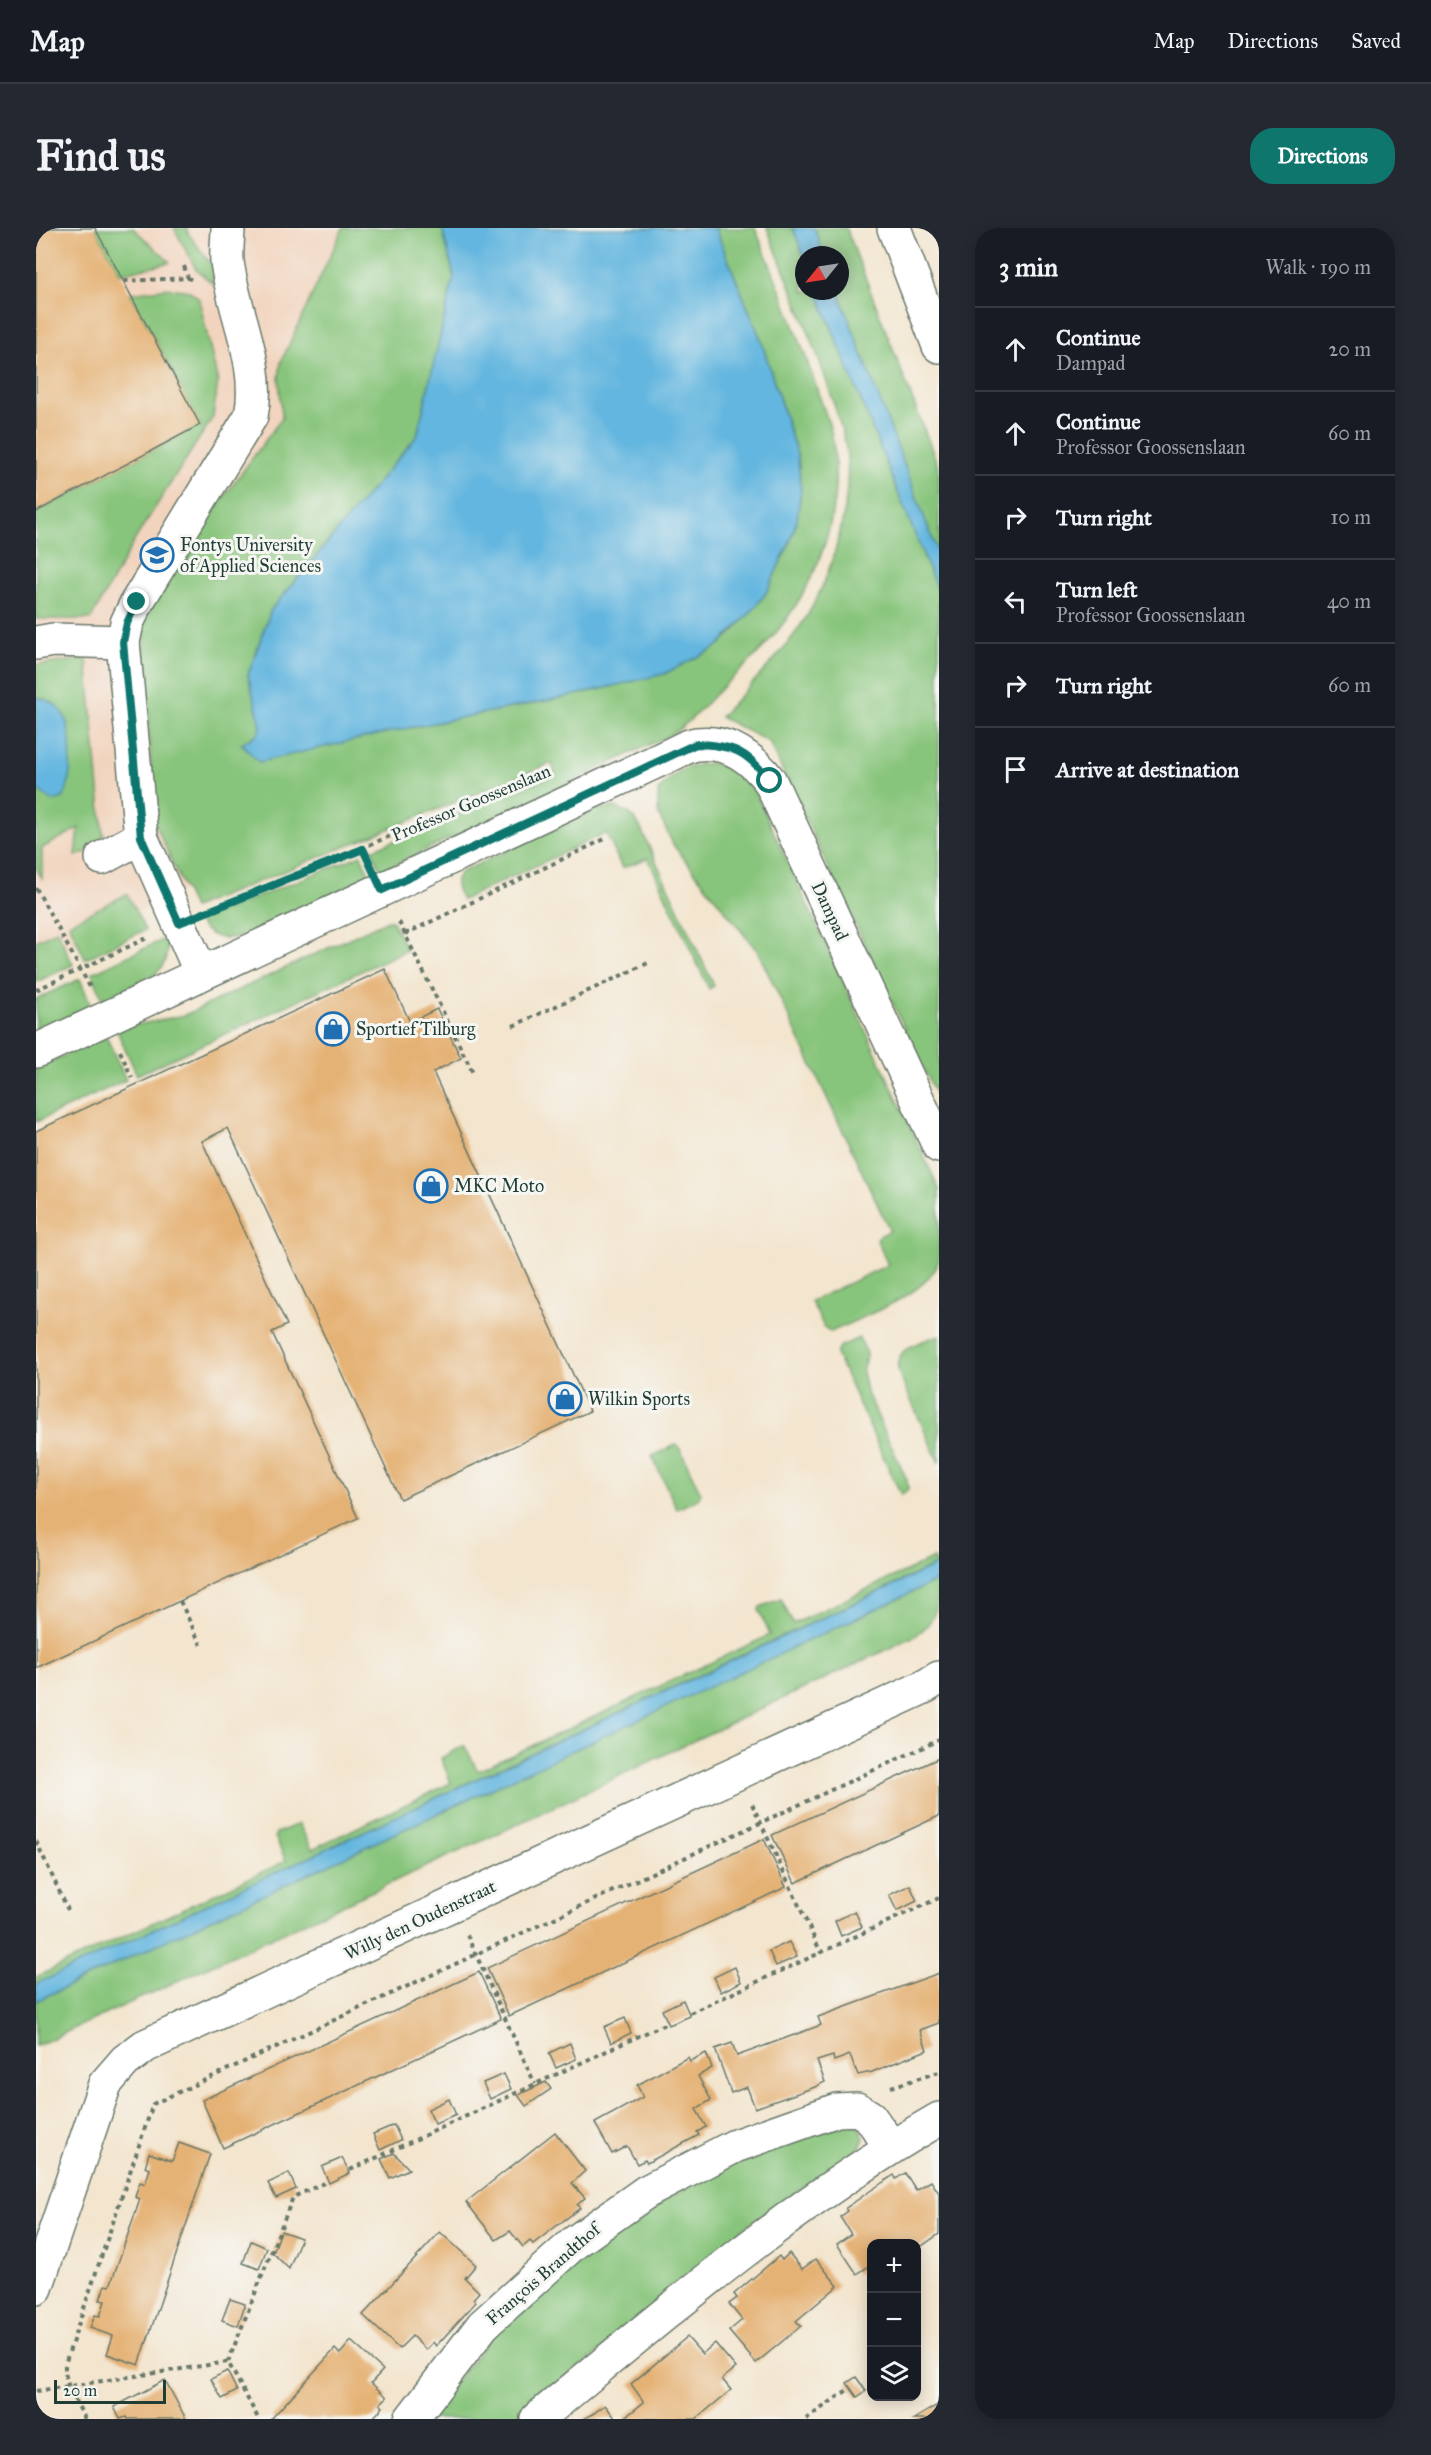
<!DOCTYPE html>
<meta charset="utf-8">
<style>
:root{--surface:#171b24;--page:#242831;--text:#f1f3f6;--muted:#9ea1a6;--line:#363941;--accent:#0f766e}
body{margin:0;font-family:"IM FELL Great Primer",serif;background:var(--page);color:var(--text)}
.controls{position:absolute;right:18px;bottom:18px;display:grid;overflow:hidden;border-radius:12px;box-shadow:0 3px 15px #0003}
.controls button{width:54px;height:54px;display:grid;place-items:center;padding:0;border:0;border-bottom:2px solid var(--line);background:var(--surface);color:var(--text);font:30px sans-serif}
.compass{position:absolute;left:759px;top:18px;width:54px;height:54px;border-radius:50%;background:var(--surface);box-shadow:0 3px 15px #0003;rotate:240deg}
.scale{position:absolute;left:18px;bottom:15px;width:112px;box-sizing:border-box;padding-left:6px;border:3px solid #1f3d34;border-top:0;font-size:16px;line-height:21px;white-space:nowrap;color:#1f3d34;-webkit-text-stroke:4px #f6f6f2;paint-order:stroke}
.stop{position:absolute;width:18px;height:18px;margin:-14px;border:4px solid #0f766e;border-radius:50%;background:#fff}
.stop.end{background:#0f766e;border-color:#fff;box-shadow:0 2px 6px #0008}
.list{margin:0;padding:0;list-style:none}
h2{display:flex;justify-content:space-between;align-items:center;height:78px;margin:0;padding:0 24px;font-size:26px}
h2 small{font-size:20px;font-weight:400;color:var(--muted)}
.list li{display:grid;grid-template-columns:39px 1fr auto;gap:18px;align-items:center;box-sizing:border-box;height:84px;padding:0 24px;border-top:2px solid var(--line)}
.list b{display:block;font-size:22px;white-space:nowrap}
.list p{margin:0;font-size:20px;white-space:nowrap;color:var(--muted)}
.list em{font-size:20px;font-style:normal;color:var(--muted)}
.icon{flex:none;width:33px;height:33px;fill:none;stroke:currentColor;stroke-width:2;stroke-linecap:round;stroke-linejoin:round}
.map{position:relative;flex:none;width:903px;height:2191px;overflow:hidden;border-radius:24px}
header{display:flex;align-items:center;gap:36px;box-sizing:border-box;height:84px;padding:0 30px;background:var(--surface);border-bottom:2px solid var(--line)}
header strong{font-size:28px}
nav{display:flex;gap:33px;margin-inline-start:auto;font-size:21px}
.intro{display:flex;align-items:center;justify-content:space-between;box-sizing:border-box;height:144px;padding:0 36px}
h1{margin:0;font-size:42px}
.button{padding:15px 27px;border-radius:24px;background:var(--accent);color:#fff;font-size:21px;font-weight:700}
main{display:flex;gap:36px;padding:0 36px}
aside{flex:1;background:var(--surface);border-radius:24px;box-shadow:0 3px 15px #0003}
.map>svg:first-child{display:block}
</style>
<header>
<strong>Map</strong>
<nav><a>Map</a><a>Directions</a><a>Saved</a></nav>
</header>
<div class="intro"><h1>Find us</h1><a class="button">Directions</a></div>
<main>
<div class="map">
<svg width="903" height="2191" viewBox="0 0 903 2191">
<rect width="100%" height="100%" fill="#f6f6f2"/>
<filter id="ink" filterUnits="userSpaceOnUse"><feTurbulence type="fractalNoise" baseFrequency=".0167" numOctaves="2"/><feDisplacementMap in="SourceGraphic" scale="12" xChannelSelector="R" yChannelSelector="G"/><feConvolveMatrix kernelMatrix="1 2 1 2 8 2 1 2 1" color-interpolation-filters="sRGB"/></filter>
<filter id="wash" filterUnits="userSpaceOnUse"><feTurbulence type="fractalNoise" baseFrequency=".008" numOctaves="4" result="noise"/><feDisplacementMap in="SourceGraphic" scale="24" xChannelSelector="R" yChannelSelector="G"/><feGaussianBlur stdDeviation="1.35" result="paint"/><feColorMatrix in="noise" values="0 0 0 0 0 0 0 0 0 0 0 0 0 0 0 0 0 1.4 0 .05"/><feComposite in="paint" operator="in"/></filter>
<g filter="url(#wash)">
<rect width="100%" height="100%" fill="#f3e5ce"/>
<!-- built -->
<path fill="#f2d4be" d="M0 0H320L164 654 0 735Z"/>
<!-- green -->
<g fill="#88c57b" stroke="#548158" stroke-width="1.5">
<path d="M59 0H97L134 34 84 46Z"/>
<path d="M138 0H151L152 5 176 38 177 56 160 41Z"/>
<path d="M307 0H406L418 48 381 208 235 382 212 447 225 497 222 505 206 516 363 502 539 467 628 446 681 419 698 403 730 365 754 314 761 292 765 261 762 230 725 112 679 0H719C741 53 762 106 781 161 786 178 795 196 797 213 810 308 767 388 697 449 675 468 659 492 634 507L345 643 336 622 519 546 516 535 157 680 118 594 107 391 165 300 246 190 243 150 245 134Z"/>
<path d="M731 0H757L768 28V63H781L903 366V873L733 514 684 489C712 459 742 431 765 397 796 352 815 281 811 228 809 209 802 188 796 170 778 112 753 56 731 0Z"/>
<path d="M778 0H810L903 240V328L802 63H804V27H788Z"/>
<path d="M133 60 154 63 163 71 182 154 177 189 101 308 55 391H0V284L164 197 94 65Z"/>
<path d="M51 431 68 616 40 628 43 600 6 620V650L0 640V437Z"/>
<path d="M674 535C698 540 706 546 720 566L903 961C903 982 903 1010 903 1030 896 1067 825 1088 795 1104L788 1099 775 1073 852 1037 841 1012 843 1008 854 1003 722 724 638 618 622 585V563C641 542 646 539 674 535Z"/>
<path d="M578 579 593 585 603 597 678 758 673 761 612 630 586 640 570 605 426 672C422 665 419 659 420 651L425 644 562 581Z"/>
<path d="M325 627 334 648 206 708C188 713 172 709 162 693Z"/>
<path d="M91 666 109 702 49 731 33 695Z"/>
<path d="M352 692H356L371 722 101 847 81 803 90 799 149 787Z"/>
<path d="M21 702 37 737 0 754V713Z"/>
<path d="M130 710C133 725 130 735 120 746L67 772 56 745Z"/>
<path d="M44 751 55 778 0 803V771Z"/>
<path d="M70 808 90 852 0 894V841Z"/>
<path d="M903 1107V1235L864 1148C853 1120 883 1115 903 1107Z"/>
<path d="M823 1110 831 1125 826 1144 830 1163 871 1252 872 1261 865 1267 800 1126 803 1119Z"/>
<path d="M640 1217 644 1221 665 1266 662 1271 641 1281 616 1228Z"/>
<path d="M898 1330 901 1336 0 1756V1749L250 1633 239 1609 240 1605 263 1596 276 1621 415 1555 405 1530 427 1518H429L442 1543 734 1407 723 1383 724 1379 745 1371 757 1396Z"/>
<path d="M902 1352C903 1378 900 1394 879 1408L450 1611 0 1818V1773Z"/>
<path d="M805 1892 823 1898 828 1910 824 1920 708 2000 580 2111 479 2191H390L456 2107 575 2003 702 1929Z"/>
</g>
<!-- water -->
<g fill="#64b6df" stroke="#427a8a" stroke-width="1.5">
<path d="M406 0H679L725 112 762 230 765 261 761 292 754 314 730 365 716 383 681 419 628 446 539 467 363 502 223 534 206 516 222 505 225 498 212 447 235 382 381 208 418 48Z"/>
<path d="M757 0H778L788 27 768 28Z"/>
<path d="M781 63H802L903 328V366Z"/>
<path d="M0 469C12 472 20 475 27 486 37 502 37 554 27 570L16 573 0 560Z"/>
<path d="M903 1336 902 1352 0 1773V1756Z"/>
</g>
<g id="blocks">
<!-- building -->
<g fill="#e5b276">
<path d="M0 0H59L164 197 0 284Z"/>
<path d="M349 741 374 794 401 781 425 830 397 844 554 1183 364 1271 192 900 166 913 251 1097 236 1104 322 1290 0 1440V903Z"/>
<path d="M903 1530V1588L759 1655 736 1607Z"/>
<path d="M728 1611 750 1659 473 1788 451 1740Z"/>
<path d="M874 1657 881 1673 861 1683 853 1667Z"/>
<path d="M819 1683 826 1699 805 1708 799 1693Z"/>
<path d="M753 1714 761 1729 740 1738 733 1723Z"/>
<path d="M699 1739 705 1754 685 1764 678 1749Z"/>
<path d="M443 1744 465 1791 187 1920 166 1872Z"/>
<path d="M903 1745V1795L884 1802 891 1822 836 1844 822 1847 814 1827 798 1833 797 1828 781 1833 789 1854 779 1859 719 1880 711 1859 695 1865 679 1821 696 1815 701 1828 785 1797 782 1789Z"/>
<path d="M647 1772 654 1788 633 1797 626 1782Z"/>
<path d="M589 1790 595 1805 575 1815 568 1799Z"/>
<path d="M534 1815 540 1831 520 1840 513 1825Z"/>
<path d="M670 1825 676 1840 662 1848 675 1872 660 1881 670 1899 661 1904 663 1907 611 1935 609 1932 601 1936 591 1918 576 1926 559 1895 607 1869 601 1857 652 1829 654 1833Z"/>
<path d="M468 1846 475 1861 454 1871 447 1855Z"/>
<path d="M510 1854 515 1861 490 1878 482 1867Z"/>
<path d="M413 1871 420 1887 399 1896 392 1881Z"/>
<path d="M358 1897 365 1912 344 1922 337 1906Z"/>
<path d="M519 1904 549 1943 536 1955 549 1970 541 1977 544 1980 497 2016 494 2013 487 2019 474 2003 460 2012 430 1974Z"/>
<path d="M143 1915 174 1926 103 2137 71 2126 77 2108 54 2100 59 2087 64 2088 69 2073 64 2072 69 2057 74 2058 99 1986 104 1971 99 1969 104 1954 109 1956 114 1941 109 1939 113 1925 136 1933Z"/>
<path d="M358 1925 373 1941 354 1950 345 1931Z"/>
<path d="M306 1930 314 1945 293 1955 286 1939Z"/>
<path d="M253 1945 260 1961 240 1970 232 1955Z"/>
<path d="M869 1945 880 1962 895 1953 903 1965V2006L880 2022V2016H836V2036L821 2046 801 2016 815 2006 804 1989 812 1983 810 1980 834 1963 858 1947 860 1951Z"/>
<path d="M245 2003 265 2010 253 2041 237 2025Z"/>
<path d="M404 2004 440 2037 429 2050 443 2064 437 2071 440 2074 400 2118 397 2114 390 2122 376 2108 363 2121 327 2087Z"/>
<path d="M215 2013 231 2020 223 2041 207 2035Z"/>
<path d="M753 2025 766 2041 780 2031 802 2058 760 2093 765 2098 720 2135 693 2103 706 2092 693 2076 701 2070 698 2066 743 2028 746 2032Z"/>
<path d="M194 2071 209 2076 202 2098 186 2092Z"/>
<path d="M651 2109 666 2126 679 2115 700 2140 686 2151 695 2162 660 2191H587L608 2174 595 2156Z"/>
<path d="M315 2113 347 2142 335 2155 351 2169 344 2176 347 2179 336 2191H235L299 2121 304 2126Z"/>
<path d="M191 2143 201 2163 186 2171 175 2151Z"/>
<path d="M820 2149 830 2163 821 2169 811 2155Z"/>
<path d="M129 2152 150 2191H91L90 2189 84 2191 78 2179Z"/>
<path d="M903 2176V2191H878Z"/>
<path d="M569 2177 580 2191H547L558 2185Z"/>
</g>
</g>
</g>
<g filter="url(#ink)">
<use href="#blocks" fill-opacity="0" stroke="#69786a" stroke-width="1.5"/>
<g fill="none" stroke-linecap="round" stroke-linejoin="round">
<defs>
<g id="minor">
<path d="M0 415 17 412 87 414"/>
<path d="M66 630 105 609"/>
<path d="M165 745 105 609 87 414 91 395 101 374 215 188C226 136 197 84 191 33 190 22 192 11 192 0"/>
<path d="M0 823 634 527C643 523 652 517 661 516 693 512 716 530 734 553L903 918"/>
<path d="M0 2060 69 1856 89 1833 109 1818 888 1459 903 1450"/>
<path d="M375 2191 447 2097 538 2015 610 1964 699 1918 801 1882 821 1881 834 1889 855 1919"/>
<path d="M501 2191C630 2085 757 1975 903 1891"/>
</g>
<path id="highway" d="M858 0 903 118"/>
</defs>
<!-- minor casing -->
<use href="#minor" stroke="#69786a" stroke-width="36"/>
<!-- highway casing -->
<use href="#highway" stroke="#69786a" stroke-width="36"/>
<!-- path -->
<g stroke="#69786a" stroke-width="4" stroke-dasharray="4.5 4.5" stroke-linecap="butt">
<path d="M148 38 152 50"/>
<path d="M88 53 152 50 158 53"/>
<path d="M0 660 54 759"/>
<path d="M175 682 476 558"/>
<path d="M363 694 437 845"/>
<path d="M369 706 571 610"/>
<path d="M0 762 111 710"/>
<path d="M477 798 612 735"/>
<path d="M84 823 96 850"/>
<path d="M144 1373 165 1417"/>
<path d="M716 1576 785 1725"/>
<path d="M0 1613 32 1682"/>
<path d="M431 1707 499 1856"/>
<path d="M654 1785 903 1670"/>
<path d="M855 1859 903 1844"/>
<path d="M314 1942 631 1795"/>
<path d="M192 2134 257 1969 288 1955"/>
<path d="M0 2163 192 2134 222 2190"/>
<path d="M49 2191C40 2173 28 2157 29 2136L117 1876 903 1512"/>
<path d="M770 2191 813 2161"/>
</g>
<!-- minor -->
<use href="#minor" stroke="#fff" stroke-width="33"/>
<!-- highway -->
<use href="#highway" stroke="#fff" stroke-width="33"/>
</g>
</g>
<g fill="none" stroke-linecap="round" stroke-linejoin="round" filter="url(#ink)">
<!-- route -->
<path stroke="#0f766e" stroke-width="8" d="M101 374 91 395 87 414 105 609 143 695 327 621 346 662 660 516C697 517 711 523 734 553"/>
</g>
<!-- icons -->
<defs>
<symbol id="university-ring" viewBox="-11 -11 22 22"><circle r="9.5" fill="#f6f6f2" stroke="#1f6fb2" stroke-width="1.5"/><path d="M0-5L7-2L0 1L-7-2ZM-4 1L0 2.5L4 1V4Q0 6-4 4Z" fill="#1f6fb2"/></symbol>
<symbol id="shop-ring" viewBox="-11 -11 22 22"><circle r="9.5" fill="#f6f6f2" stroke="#1f6fb2" stroke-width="1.5"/><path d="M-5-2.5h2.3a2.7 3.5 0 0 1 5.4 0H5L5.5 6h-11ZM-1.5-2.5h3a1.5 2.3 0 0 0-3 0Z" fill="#1f6fb2"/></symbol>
</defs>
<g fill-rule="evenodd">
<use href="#university-ring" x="102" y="308" width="38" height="38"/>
<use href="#shop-ring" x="278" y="782" width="38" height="38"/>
<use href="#shop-ring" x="376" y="939" width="38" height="38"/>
<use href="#shop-ring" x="510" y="1152" width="38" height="38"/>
</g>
<g text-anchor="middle" stroke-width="6" stroke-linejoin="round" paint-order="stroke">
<!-- poi labels -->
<g font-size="18" fill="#1f3d34" stroke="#f6f6f2" text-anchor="start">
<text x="144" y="323">Fontys University<tspan x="144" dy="21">of Applied Sciences</tspan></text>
<text x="320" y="807">Sportief Tilburg</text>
<text x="418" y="964">MKC Moto</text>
<text x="552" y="1177">Wilkin Sports</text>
</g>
<!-- street labels -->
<g font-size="18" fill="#1f3d34" stroke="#f6f6f2">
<text transform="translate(435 575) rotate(-23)" y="6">Professor Goossenslaan</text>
<text transform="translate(794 683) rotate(65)" y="6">Dampad</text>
<text transform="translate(384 1692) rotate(-25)" y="6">Willy den Oudenstraat</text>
<text transform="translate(507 2046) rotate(-41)" y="6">François Brandthof</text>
</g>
</g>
</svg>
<div class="controls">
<button>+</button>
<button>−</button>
<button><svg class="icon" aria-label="layers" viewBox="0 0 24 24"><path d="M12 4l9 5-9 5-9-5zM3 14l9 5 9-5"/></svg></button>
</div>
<svg class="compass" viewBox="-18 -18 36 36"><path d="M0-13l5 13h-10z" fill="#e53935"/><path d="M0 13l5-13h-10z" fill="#9ea1a6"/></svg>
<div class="scale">20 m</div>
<div class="stop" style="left:734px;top:553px"></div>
<div class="stop end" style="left:101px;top:374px"></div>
</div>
<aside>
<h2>3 min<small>Walk · 190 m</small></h2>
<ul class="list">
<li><svg class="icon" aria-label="ahead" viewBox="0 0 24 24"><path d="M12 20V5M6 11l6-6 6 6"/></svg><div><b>Continue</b><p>Dampad</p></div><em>20 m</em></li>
<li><svg class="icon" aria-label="ahead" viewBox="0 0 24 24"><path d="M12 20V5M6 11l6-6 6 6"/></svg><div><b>Continue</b><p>Professor Goossenslaan</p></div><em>60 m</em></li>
<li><svg class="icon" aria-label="right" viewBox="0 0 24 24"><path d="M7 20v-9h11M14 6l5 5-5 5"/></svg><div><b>Turn right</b></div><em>10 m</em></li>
<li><svg class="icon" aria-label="left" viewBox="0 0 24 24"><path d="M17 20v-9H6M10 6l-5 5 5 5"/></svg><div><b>Turn left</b><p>Professor Goossenslaan</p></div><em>40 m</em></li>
<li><svg class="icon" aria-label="right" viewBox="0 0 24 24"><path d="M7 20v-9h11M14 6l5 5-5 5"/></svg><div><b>Turn right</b></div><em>60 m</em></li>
<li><svg class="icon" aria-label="arrive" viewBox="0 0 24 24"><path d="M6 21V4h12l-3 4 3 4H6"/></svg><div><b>Arrive at destination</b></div></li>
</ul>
</aside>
</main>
